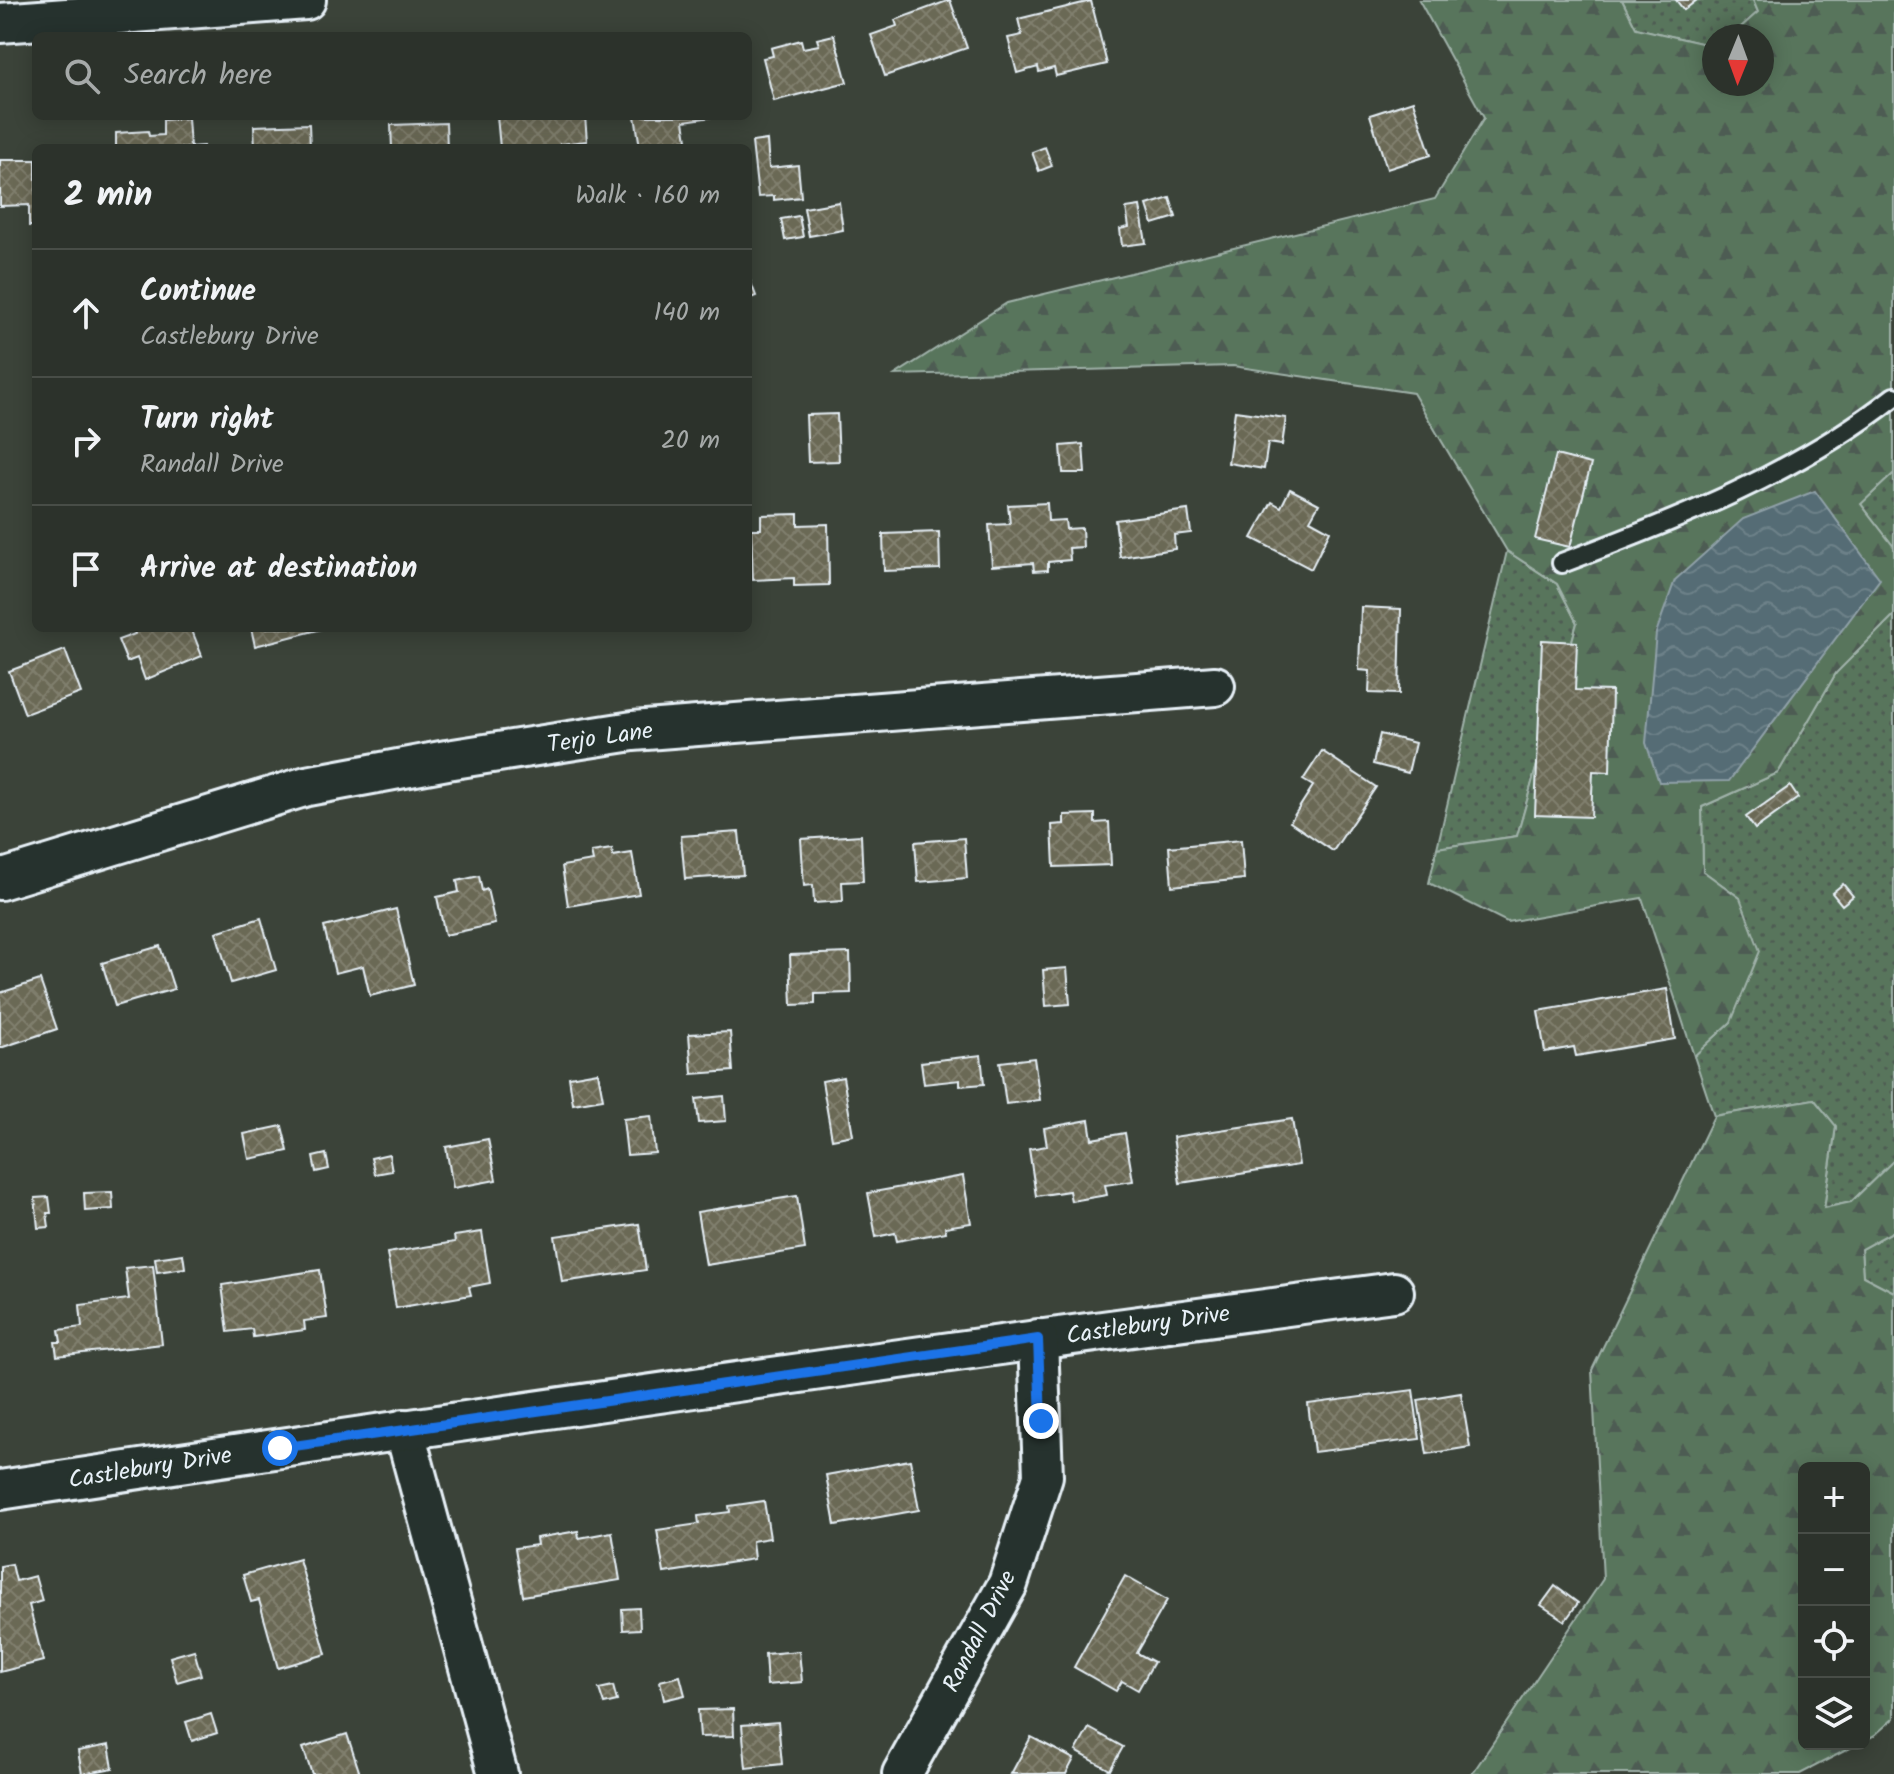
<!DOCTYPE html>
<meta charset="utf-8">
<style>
:root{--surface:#2c322b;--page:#343a33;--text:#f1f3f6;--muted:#a6aaa9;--line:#484d47}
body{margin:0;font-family:Kalam,sans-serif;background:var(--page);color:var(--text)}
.controls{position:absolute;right:24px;bottom:24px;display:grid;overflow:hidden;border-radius:12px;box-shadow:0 4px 20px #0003}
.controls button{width:72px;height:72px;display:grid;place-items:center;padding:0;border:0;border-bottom:2px solid var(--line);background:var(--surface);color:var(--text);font:40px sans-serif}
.compass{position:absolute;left:1702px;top:24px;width:72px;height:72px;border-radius:50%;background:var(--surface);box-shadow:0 4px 20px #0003;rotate:181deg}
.stop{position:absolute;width:24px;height:24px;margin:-18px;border:6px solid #1a73e8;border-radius:50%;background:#fff}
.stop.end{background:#1a73e8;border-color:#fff;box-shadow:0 2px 8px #0008}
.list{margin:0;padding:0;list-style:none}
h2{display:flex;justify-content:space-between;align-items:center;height:104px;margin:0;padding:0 32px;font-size:34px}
h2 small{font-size:26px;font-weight:400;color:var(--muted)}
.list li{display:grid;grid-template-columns:52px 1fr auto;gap:24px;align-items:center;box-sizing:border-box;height:128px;padding:0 32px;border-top:2px solid var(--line)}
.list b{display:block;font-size:30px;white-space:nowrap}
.list p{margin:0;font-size:26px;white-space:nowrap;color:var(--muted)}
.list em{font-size:26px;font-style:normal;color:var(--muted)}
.icon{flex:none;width:44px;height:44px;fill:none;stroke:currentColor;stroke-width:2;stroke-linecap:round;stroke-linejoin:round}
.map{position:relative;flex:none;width:1894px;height:1774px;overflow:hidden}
.search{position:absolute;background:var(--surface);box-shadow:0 4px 20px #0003;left:32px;top:32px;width:720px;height:88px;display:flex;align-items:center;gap:20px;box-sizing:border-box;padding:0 28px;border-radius:12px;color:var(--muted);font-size:30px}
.panel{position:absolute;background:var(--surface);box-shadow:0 4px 20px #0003;left:32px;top:144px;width:720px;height:488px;border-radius:12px}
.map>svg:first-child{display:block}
</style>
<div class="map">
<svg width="1894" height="1774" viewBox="0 0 1894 1774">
<defs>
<pattern id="grass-dots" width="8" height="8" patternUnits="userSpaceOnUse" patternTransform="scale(2)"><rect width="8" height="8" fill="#58745b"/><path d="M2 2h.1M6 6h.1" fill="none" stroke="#4e5c52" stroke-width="1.8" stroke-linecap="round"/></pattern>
<pattern id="forest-firs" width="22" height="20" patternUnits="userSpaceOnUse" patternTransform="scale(2)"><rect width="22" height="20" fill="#58745b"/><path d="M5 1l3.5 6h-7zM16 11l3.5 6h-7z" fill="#4e5c52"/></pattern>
<pattern id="water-waves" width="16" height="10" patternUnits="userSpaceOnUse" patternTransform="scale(2)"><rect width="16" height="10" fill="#556c74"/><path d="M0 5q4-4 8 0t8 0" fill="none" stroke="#6d8189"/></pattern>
<pattern id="building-cross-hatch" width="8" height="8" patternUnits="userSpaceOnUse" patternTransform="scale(2)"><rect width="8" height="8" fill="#6b6955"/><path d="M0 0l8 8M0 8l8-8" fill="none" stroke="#807f6e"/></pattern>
</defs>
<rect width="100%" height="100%" fill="#3b4339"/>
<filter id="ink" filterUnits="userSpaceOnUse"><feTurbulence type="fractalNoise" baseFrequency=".0125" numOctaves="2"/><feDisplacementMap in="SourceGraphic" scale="16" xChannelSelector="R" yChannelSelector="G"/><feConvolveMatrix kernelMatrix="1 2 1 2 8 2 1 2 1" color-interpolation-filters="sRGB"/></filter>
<g filter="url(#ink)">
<!-- grass -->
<g fill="url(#grass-dots)" stroke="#a0b2aa" stroke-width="2">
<path d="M1622 0H1753L1758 12 1731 36H1714V46L1636 28Z"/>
<path d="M1894 473V547L1861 504Z"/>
<path d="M1507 551 1557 584 1577 623 1517 836 1437 848Z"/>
<path d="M1894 615V1160L1851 1202 1824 1208 1836 1127 1814 1099 1714 1116 1694 1056 1731 1022 1740 898 1703 871 1702 807 1778 773 1836 673Z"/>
<path d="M1894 1231V1292L1863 1276 1861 1249Z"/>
</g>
<!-- forest -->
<g fill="url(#forest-firs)" stroke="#a0b2aa" stroke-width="2">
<path d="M1419 0H1622L1636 28 1714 46V84H1762V36H1731L1758 12 1753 0H1894V473L1861 504 1894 547V615L1836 673 1778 773 1702 807 1703 871 1740 898 1760 951 1731 1022 1694 1056 1642 898 1507 922 1429 883 1437 848 1517 836 1577 623 1557 584 1507 551 1413 393 1233 366 895 375 1007 303 1435 199 1484 118Z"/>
<path d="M1814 1099 1836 1126 1824 1208 1851 1202 1894 1160V1231L1861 1249 1863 1276 1894 1292V1718L1875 1735 1864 1741V1468H1804V1744H1858L1800 1774H1472L1603 1579 1592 1370 1714 1116Z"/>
</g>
<!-- water -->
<path fill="url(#water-waves)" stroke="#90a1a9" stroke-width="2" d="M1815 491 1880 579 1729 781 1659 782 1646 743 1656 633 1675 580 1743 519Z"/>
<!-- building -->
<g fill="url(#building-cross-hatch)" stroke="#e8f1f8" stroke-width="2">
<path d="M950 0 967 48 885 76 871 35 897 26 895 20Z"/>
<path d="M1676 0H1697L1684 10Z"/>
<path d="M1091 1 1107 64 1056 76 1054 68 1039 72 1038 67 1017 73 1008 38 1022 35 1018 19Z"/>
<path d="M834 35 847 82 774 101 763 58 773 56 771 48 801 40 803 48 819 45 817 39Z"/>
<path d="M1413 101 1431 155 1387 169 1370 115Z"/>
<path d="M497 116H585L587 141 560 144 561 148H500Z"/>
<path d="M635 116H719L684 121 687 140 640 147Z"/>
<path d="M188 118 190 147 203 146V148H116V133L148 131 149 136 163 135V120Z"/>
<path d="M446 123 447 148H392L391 125Z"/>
<path d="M309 124 310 148H255L254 126Z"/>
<path d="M767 140 769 168 798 165 801 197 774 200V196L758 197 752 142Z"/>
<path d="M1045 147 1052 166 1039 171 1032 152Z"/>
<path d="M0 160H36V226H29V205L0 206Z"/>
<path d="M1170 198 1176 217 1153 224 1147 205Z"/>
<path d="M839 202 843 230 809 236 804 208Z"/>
<path d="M1140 206 1146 243 1122 246 1120 229 1129 227 1126 208Z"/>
<path d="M799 216 803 237 785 240 781 219Z"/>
<path d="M748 275 756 296 748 299Z"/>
<path d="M1235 411 1286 418 1282 445 1268 443 1264 469 1228 463Z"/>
<path d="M837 414 839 461 808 462 806 415Z"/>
<path d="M1083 444 1085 473H1063L1061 446Z"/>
<path d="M1556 455 1591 464 1570 547 1535 539Z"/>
<path d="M1290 489 1319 504 1310 520 1330 531 1311 569 1252 538 1272 502 1281 507Z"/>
<path d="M1047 503 1048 521 1065 520 1066 529 1082 528 1083 547 1069 548 1070 560 1048 562V570L1034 571 1033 563 992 566 989 525 1010 524 1008 505Z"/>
<path d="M1188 510 1191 533 1174 535 1175 549 1120 557 1115 520Z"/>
<path d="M798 514V525L828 524 829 585 794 586V578L753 580 751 529H761V515Z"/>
<path d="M939 532 940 569 884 571 883 534Z"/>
<path d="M1361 607 1401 609 1399 694 1369 693 1370 671 1359 670Z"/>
<path d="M133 628H191L202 656 145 680 137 658 127 662 118 640 135 634Z"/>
<path d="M251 628H322V629L255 646Z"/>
<path d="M1542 640 1577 642 1575 690 1612 691 1610 772 1593 771 1591 817 1535 815Z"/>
<path d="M65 650 81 693 25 714 9 671Z"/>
<path d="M1380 734 1415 743 1408 773 1373 764Z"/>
<path d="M1322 751 1376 787 1333 851 1290 822 1313 786 1303 780Z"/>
<path d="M1790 786 1798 798 1755 829 1746 817Z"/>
<path d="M1095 814V823L1109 822 1111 865 1054 867 1052 825 1064 824V815Z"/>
<path d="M739 832 743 875 685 879 681 836Z"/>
<path d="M861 835 863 881 842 882 843 901 814 903 813 885 804 886 801 839Z"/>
<path d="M964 838 967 878 918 882 915 842Z"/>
<path d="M1241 840 1244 879 1172 886 1169 847Z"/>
<path d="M612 849 613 856 632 853 639 894 568 906 562 866 593 861 591 852Z"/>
<path d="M479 876 482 891 487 889 495 924 445 935 437 897 459 892 457 881Z"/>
<path d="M1843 884 1853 896 1842 905 1832 893Z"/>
<path d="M396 909 414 985 370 996 363 966 335 973 324 927Z"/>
<path d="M261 918 276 970 231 983 216 932Z"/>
<path d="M160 946 174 989 115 1006 102 963Z"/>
<path d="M850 953 851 993 815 994V1004L792 1005 790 955Z"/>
<path d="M1067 968 1070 1004 1046 1006 1043 970Z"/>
<path d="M40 980 57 1029 0 1048V993Z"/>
<path d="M1667 989 1675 1039 1576 1056 1574 1047 1545 1052 1538 1011Z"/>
<path d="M730 1032 733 1071 692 1074 689 1034Z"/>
<path d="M981 1055 984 1084 960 1086V1080L924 1084 921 1062Z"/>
<path d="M1034 1058 1040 1100 1006 1104 1000 1062Z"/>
<path d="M598 1072 603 1099 573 1104 569 1077Z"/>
<path d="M843 1077 853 1135 832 1139 822 1081Z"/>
<path d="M724 1096 726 1121 699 1123 696 1099Z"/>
<path d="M651 1116 655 1153 627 1155 623 1119Z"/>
<path d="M1292 1119 1299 1165 1180 1183 1173 1137Z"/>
<path d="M1089 1120 1092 1139 1125 1133 1133 1181 1105 1185 1107 1195 1071 1201 1069 1191 1036 1196 1029 1149 1047 1146 1044 1128Z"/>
<path d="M282 1126 288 1151 249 1159 244 1134Z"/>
<path d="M488 1139 496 1180 453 1188 446 1147Z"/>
<path d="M326 1154 329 1169 316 1172 313 1157Z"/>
<path d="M389 1154 392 1171 375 1174 371 1158Z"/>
<path d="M963 1176 971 1223 945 1227 946 1232 897 1241 895 1233 876 1237 868 1193Z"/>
<path d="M112 1192 113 1209 85 1211 84 1193Z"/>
<path d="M797 1196 805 1249 706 1265 697 1212Z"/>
<path d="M49 1197 51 1213H47L49 1227 38 1228 35 1198Z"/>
<path d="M639 1224 646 1270 562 1282 555 1236Z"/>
<path d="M482 1232 490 1283 469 1287 471 1295 396 1308 387 1253 455 1242 454 1236Z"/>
<path d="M183 1254 185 1268 157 1272 155 1258Z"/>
<path d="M153 1265 162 1344 57 1356 55 1342H61L59 1330 82 1327 80 1305 129 1299 125 1268Z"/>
<path d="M320 1270 327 1318 304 1321 305 1330 253 1337 252 1329 228 1332 222 1285Z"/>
<path d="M1413 1390 1420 1439 1314 1452 1308 1404Z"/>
<path d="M1461 1393 1470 1447 1427 1454 1418 1400Z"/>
<path d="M910 1460 919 1510 835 1525 826 1475Z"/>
<path d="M764 1501 770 1538 752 1541 754 1559 664 1573 657 1530 699 1524 698 1516 730 1512 729 1506Z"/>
<path d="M578 1531 579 1538 612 1532 620 1580 523 1596 515 1548 537 1545 536 1538Z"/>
<path d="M299 1559 326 1654 278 1668 259 1600 251 1602 243 1575Z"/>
<path d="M12 1564 16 1581 35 1576 42 1601 29 1605 43 1661 0 1672V1566Z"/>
<path d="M1125 1576 1167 1600 1137 1653 1154 1662 1138 1690 1122 1681 1116 1691 1074 1667Z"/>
<path d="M1555 1586 1578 1603 1565 1621 1541 1605Z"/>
<path d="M639 1608 640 1629 623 1630 622 1609Z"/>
<path d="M194 1650 201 1675 177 1682 170 1657Z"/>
<path d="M799 1651 802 1682 767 1685 765 1654Z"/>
<path d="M680 1676 685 1695 664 1700 660 1681Z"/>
<path d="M613 1686 617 1701 604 1704 599 1689Z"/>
<path d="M733 1709 734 1736 700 1737 698 1710Z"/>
<path d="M211 1714 217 1733 192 1741 186 1722Z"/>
<path d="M778 1722 782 1764 746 1768 742 1725Z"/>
<path d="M1089 1728 1123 1747 1110 1770 1076 1751Z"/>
<path d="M347 1734 360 1774H312L303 1748Z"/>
<path d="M1031 1737 1074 1759 1066 1774H1011Z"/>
<path d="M109 1745 113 1768 82 1774 78 1751Z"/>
</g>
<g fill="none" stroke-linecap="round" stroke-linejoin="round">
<defs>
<path id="service" d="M1562 563C1677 520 1797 473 1894 397"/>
<g id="minor">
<path d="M0 23 306 0"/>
<path d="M0 880 307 786 447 760 633 731 1215 686"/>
<path d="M404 1429 498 1774"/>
<path d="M0 1490C464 1420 929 1353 1394 1292"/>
<path d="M902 1774 1008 1584 1043 1476 1038 1339"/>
</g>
</defs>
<!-- service casing -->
<use href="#service" stroke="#e8f1f8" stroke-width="24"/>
<!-- minor casing -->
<use href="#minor" stroke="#e8f1f8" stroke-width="44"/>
<!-- service -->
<use href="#service" stroke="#26332d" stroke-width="18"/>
<!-- minor -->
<use href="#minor" stroke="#26332d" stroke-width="38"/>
</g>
</g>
<g fill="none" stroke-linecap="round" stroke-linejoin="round" filter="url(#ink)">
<!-- route -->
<path stroke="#1a73e8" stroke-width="10" d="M280 1448 1038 1339 1041 1421"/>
</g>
<g text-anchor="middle" stroke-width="6" stroke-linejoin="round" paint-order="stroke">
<!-- street labels -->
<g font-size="24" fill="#e8f1f8" stroke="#26332d">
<text transform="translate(600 737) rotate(-8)" y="8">Terjo Lane</text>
<text transform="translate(1148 1324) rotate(-8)" y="8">Castlebury Drive</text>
<text transform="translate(150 1467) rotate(-9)" y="8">Castlebury Drive</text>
<text transform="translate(979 1631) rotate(-63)" y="8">Randall Drive</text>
</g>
</g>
</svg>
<div class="controls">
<button>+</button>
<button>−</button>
<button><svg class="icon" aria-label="locate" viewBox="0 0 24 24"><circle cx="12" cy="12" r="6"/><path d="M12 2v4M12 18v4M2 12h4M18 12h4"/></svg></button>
<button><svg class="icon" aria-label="layers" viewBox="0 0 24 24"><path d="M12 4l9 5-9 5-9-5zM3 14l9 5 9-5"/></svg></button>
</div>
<svg class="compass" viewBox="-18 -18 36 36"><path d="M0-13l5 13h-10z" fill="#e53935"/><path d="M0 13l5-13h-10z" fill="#a6aaa9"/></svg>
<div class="stop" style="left:280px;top:1448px"></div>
<div class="stop end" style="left:1041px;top:1421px"></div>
<div class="search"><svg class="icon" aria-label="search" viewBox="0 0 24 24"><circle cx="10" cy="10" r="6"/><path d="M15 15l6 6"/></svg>Search here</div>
<section class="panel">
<h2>2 min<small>Walk · 160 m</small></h2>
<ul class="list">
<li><svg class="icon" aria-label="ahead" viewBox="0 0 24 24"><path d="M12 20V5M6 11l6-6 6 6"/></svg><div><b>Continue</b><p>Castlebury Drive</p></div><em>140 m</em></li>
<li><svg class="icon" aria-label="right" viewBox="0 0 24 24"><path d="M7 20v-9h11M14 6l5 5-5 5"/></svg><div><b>Turn right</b><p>Randall Drive</p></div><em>20 m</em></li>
<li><svg class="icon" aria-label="arrive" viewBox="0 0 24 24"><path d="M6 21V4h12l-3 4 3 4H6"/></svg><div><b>Arrive at destination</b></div></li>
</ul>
</section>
</div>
